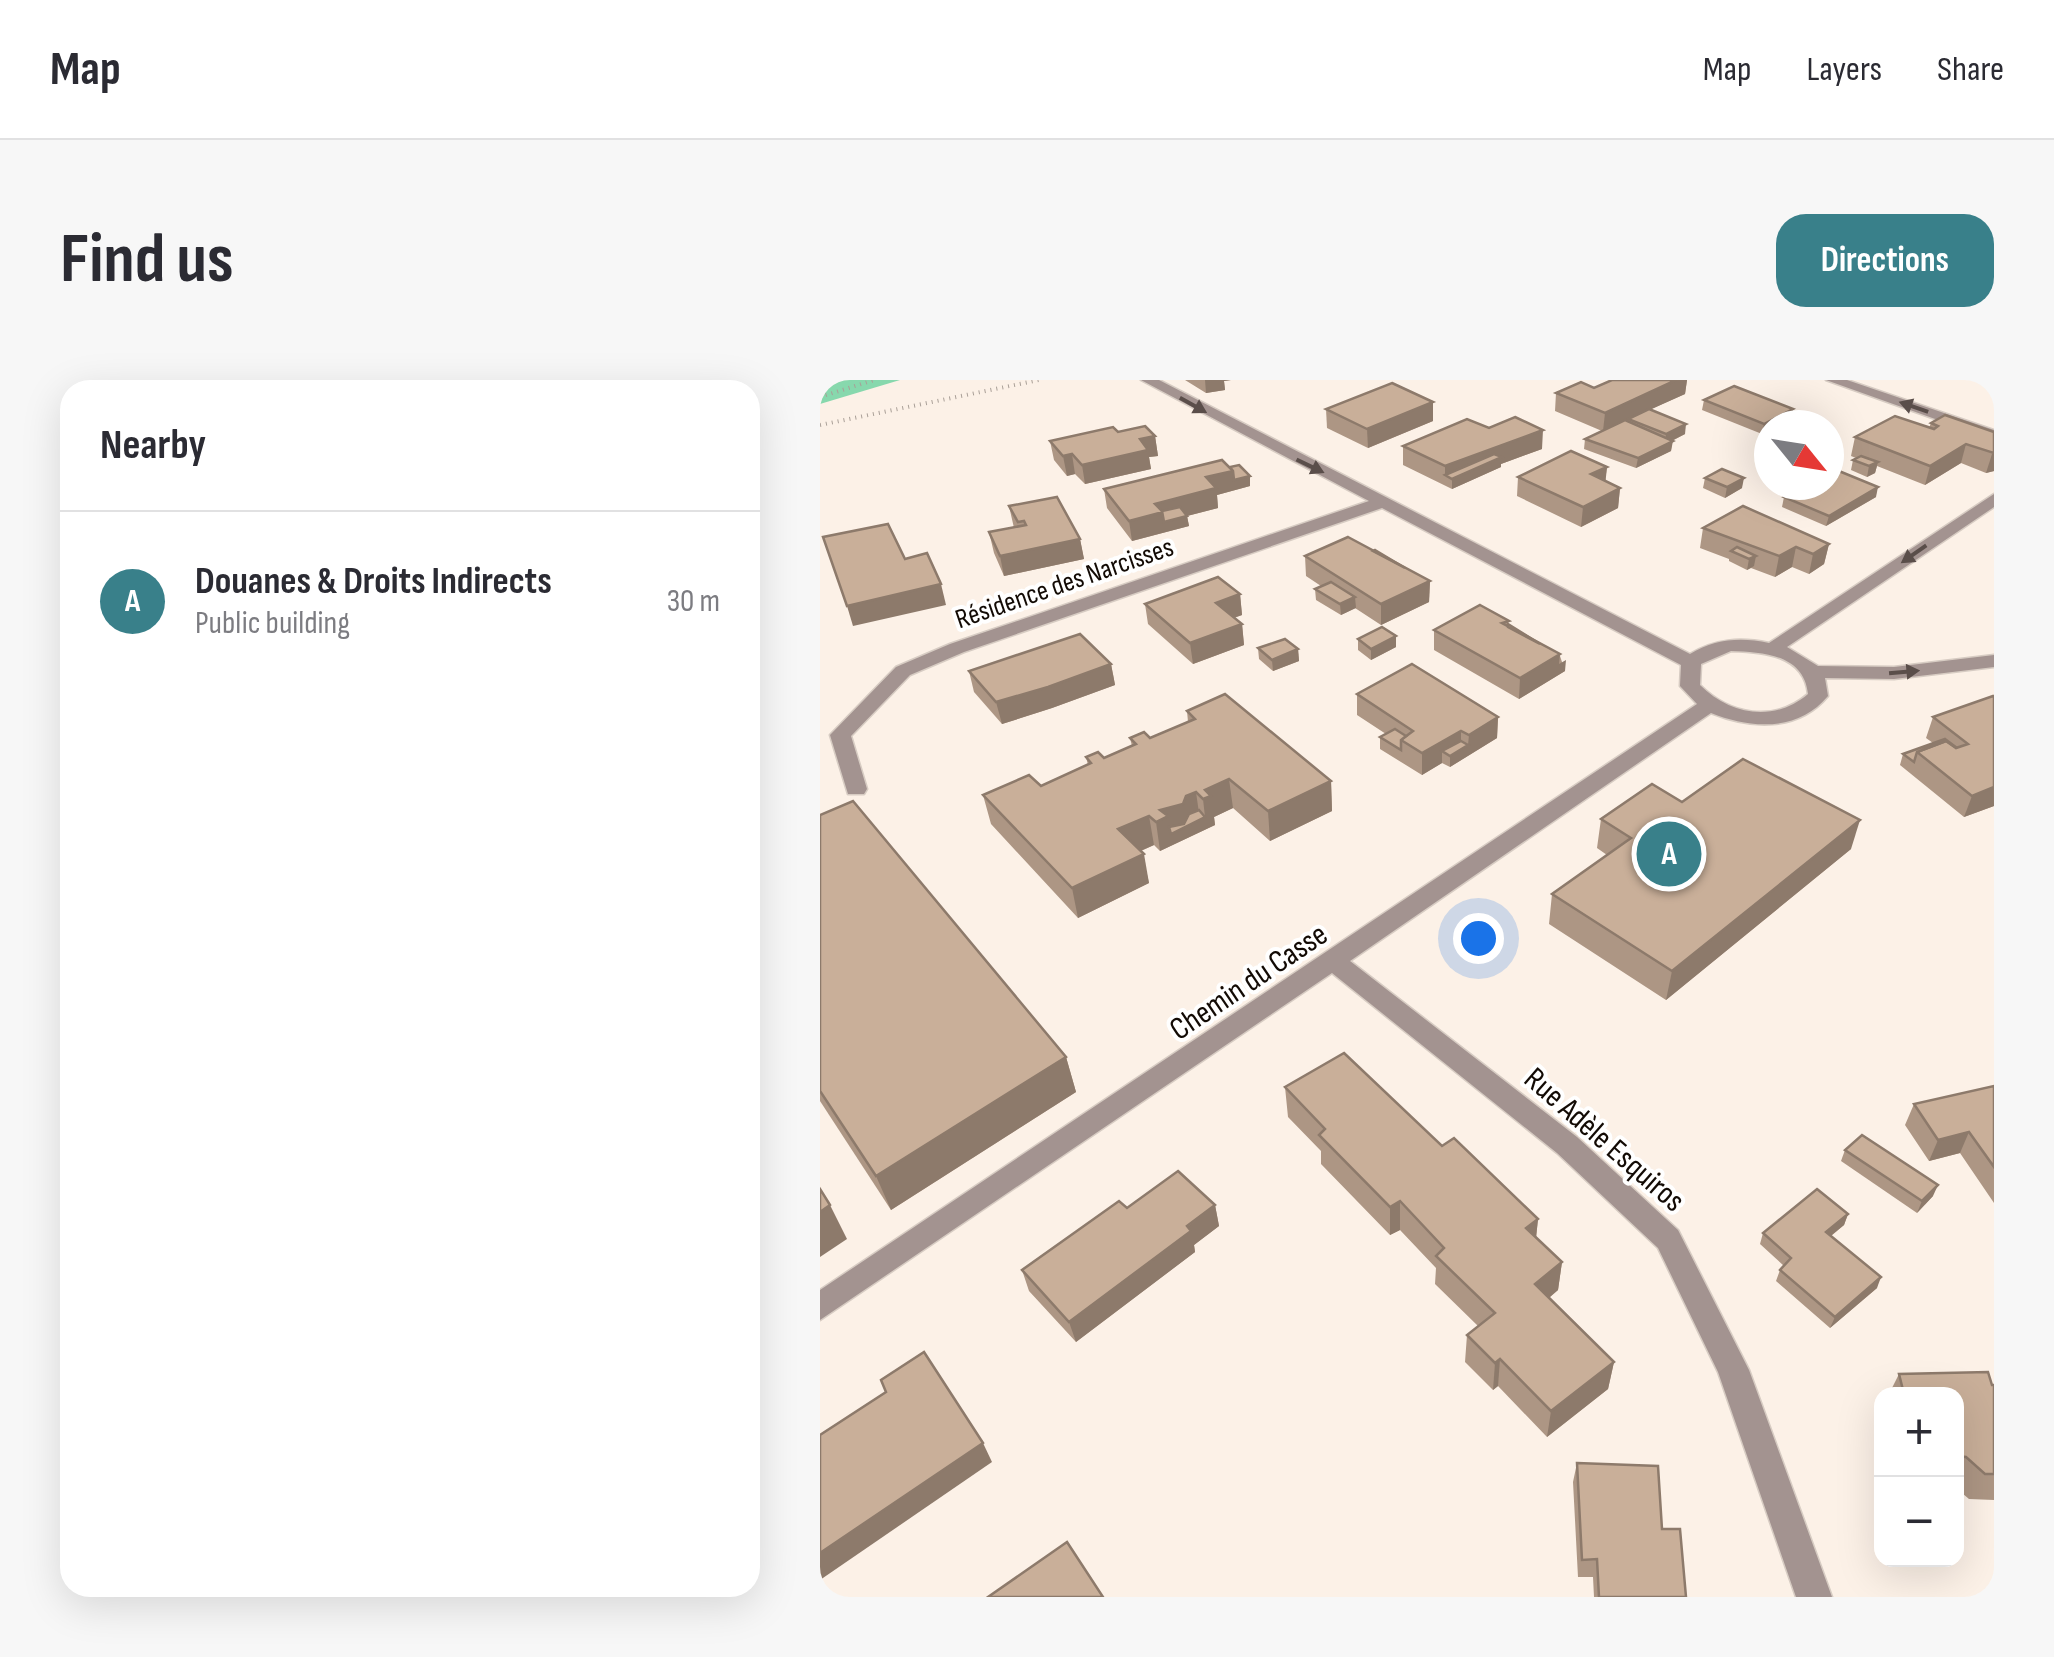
<!DOCTYPE html>
<meta charset="utf-8">
<style>
:root{--surface:#fff;--page:#f7f7f7;--text:#2b2b33;--muted:#7c7c81;--line:#e1e1e2;--accent:#39808a}
body{margin:0;font-family:"Sofia Sans Condensed",sans-serif;background:var(--page);color:var(--text)}
.controls{position:absolute;right:30px;bottom:30px;display:grid;overflow:hidden;border-radius:20px;box-shadow:0 10px 40px #0002}
.controls button{width:90px;height:90px;display:grid;place-items:center;padding:0;border:0;border-bottom:2px solid var(--line);background:var(--surface);color:var(--text);font:50px sans-serif}
.compass{position:absolute;left:934px;top:30px;width:90px;height:90px;border-radius:50%;background:var(--surface);box-shadow:0 10px 40px #0002;rotate:120deg}
.you{position:absolute;left:658px;top:558px;width:35px;height:35px;margin:-25px;border:8px solid #fff;border-radius:50%;background:#1a73e8;box-shadow:0 0 0 15px #1a73e833}
.badge{display:grid;place-items:center;width:65px;height:65px;border-radius:50%;background:var(--accent);color:#fff;font-size:32px;font-weight:700}
.pin{position:absolute;translate:-50% -50%;border:5px solid #fff;box-shadow:0 2px 10px #0006}
.list{margin:0;padding:0;list-style:none}
h2{display:flex;justify-content:space-between;align-items:center;height:130px;margin:0;padding:0 40px;font-size:42px}
h2 small{font-size:32px;font-weight:400;color:var(--muted)}
.list li{display:grid;grid-template-columns:65px 1fr auto;gap:30px;align-items:center;box-sizing:border-box;height:180px;padding:0 40px;border-top:2px solid var(--line)}
.list b{display:block;font-size:38px;white-space:nowrap}
.list p{margin:0;font-size:32px;white-space:nowrap;color:var(--muted)}
.list em{font-size:32px;font-style:normal;color:var(--muted)}
.map{position:relative;flex:none;width:1174px;height:1217px;overflow:hidden;border-radius:30px}
header{display:flex;align-items:center;gap:60px;box-sizing:border-box;height:140px;padding:0 50px;background:var(--surface);border-bottom:2px solid var(--line)}
header strong{font-size:48px}
nav{display:flex;gap:55px;margin-inline-start:auto;font-size:35px}
.intro{display:flex;align-items:center;justify-content:space-between;box-sizing:border-box;height:240px;padding:0 60px}
h1{margin:0;font-size:70px}
.button{padding:25px 45px;border-radius:30px;background:var(--accent);color:#fff;font-size:35px;font-weight:700}
main{display:flex;gap:60px;padding:0 60px}
aside{flex:1;background:var(--surface);border-radius:30px;box-shadow:0 10px 40px #0002}
.map>svg:first-child{display:block}
</style>
<header>
<strong>Map</strong>
<nav><a>Map</a><a>Layers</a><a>Share</a></nav>
</header>
<div class="intro"><h1>Find us</h1><a class="button">Directions</a></div>
<main>
<aside>
<h2>Nearby<small></small></h2>
<ul class="list">
<li><span class="badge">A</span><div><b>Douanes &amp; Droits Indirects</b><p>Public building</p></div><em>30 m</em></li>
</ul>
</aside>
<div class="map">
<svg width="1174" height="1217" viewBox="0 0 1174 1217">
<rect width="100%" height="100%" fill="#fcf1e7"/>
<!-- green -->
<path fill="#87d8ad" d="M0 0H80L0 24Z"/>
<g fill="none" stroke-linecap="round" stroke-linejoin="round">
<defs>
<g id="minor">
<path d="M321 0H339L870 274C895 259 920 257 949 263L1174 114V127L967 267 998 286 1074 287 1174 275V287L1074 299 1005 298 1008 316C978 352 931 349 891 333L530 581 757 757 858 850 929 990 1012 1217H976L898 992 838 868 737 773 512 593 0 940V910L877 324 860 306 861 285 562 128 144 272 90 295 31 356 47 409 44 414H28L10 355 76 287 130 264 549 121ZM911 271C944 272 984 275 988 314 954 343 910 335 880 305L881 284Z"/>
<path d="M1006 0H1027L1174 50V60Z"/>
</g>
</defs>
<!-- minor casing -->
<use href="#minor" stroke="#d7ccc3" stroke-width="3"/>
<!-- path -->
<g stroke="#a99f97" stroke-width="4" stroke-dasharray="1 5" stroke-linecap="butt">
<path d="M0 17 54 0"/>
<path d="M0 45 219 0"/>
</g>
<!-- minor -->
<use href="#minor" fill="#a39390" fill-rule="evenodd"/>
</g>
<!-- wall -->
<g fill="#ad9684">
<path d="M365 0H411L404 1 405 10 386 13Z"/>
<path d="M792 0H867L865 14 831 29 865 54 852 61 851 71 816 88 764 69 765 59 782 51 735 31 736 13 774 8Z"/>
<path d="M884 20 972 39 960 45H949L942 54 882 30Z"/>
<path d="M506 29 613 41 548 68 507 48Z"/>
<path d="M1111 43 1174 52V91L1166 93 1141 83 1105 105 1057 86 1055 93 1047 97 1031 90 1033 80 1036 78 1031 76 1035 57 1109 48Z"/>
<path d="M669 48 722 69 681 84V87L632 109 583 85V66Z"/>
<path d="M298 52 335 56 338 76 329 77 331 89 265 104 255 94 247 96 234 80 230 61Z"/>
<path d="M787 87 785 101 800 108 798 128 761 147 697 116 698 97Z"/>
<path d="M885 98 922 108 905 118 883 108Z"/>
<path d="M430 106 397 115 398 128 367 136 369 146 312 161 287 128 284 109Z"/>
<path d="M964 117H1056L1006 146 962 127Z"/>
<path d="M189 126 260 159 264 179 184 196 174 173 169 152 194 148Z"/>
<path d="M883 148 1009 164 1004 184 989 194 972 187 955 197 931 188 927 190 909 181V179L880 168Z"/>
<path d="M485 176 585 188 610 201 609 222 561 245 535 228 521 235 496 220 495 209 501 206 486 196Z"/>
<path d="M420 214 422 235 414 238 422 244 424 265 373 284 328 244 325 224Z"/>
<path d="M689 241 688 244 740 276 745 291 699 319 614 270V250Z"/>
<path d="M576 256V267L551 280 538 270V259Z"/>
<path d="M438 268 478 269 479 281 453 291 439 279Z"/>
<path d="M291 284 295 305 232 328 182 344 154 312 149 291Z"/>
<path d="M537 314 678 337 677 358 630 387 622 383 602 395 560 369V357L566 354 537 335Z"/>
<path d="M1174 317V426L1144 437 1080 385 1083 374 1113 363 1106 358 1113 337Z"/>
<path d="M367 331 511 401 512 431 450 461 413 428 394 437 395 445 340 471 334 465 321 471 329 503 258 538 171 444 163 415 221 406 268 385 266 377 284 378 312 366 310 358H330L368 342Z"/>
<path d="M862 422 1031 469 846 620 729 544 732 514 787 475 777 468 781 439Z"/>
<path d="M0 435 246 677 256 712 71 830 0 721Z"/>
<path d="M1174 706V823L1140 773 1109 781 1085 745 1094 724Z"/>
<path d="M465 707 622 766 718 839 716 858 742 882 738 910 729 918 794 982 788 1009 727 1057 678 1006 673 1010 645 982 647 955 658 946 615 904 616 888 580 850 570 855 501 784V771L468 737Z"/>
<path d="M1025 770 1113 816 1097 833 1021 781Z"/>
<path d="M395 825 399 846 374 865 375 872 256 962 209 911 202 890 307 828Z"/>
<path d="M1028 834 1024 845 1011 856 1057 908 1010 948 956 901 960 890 964 886 940 864 943 853Z"/>
<path d="M1079 994 1174 1005V1120L1149 1119 1136 1108V1014H1069Z"/>
<path d="M757 1083 842 1149 866 1217H774L773 1197H758L753 1102Z"/>
</g>
<!-- shaded-wall -->
<g fill="#8d7a6b">
<path d="M385 0H411L404 1 405 10 386 13Z"/>
<path d="M856 0H867L865 14 783 51 785 33Z"/>
<path d="M613 22V41L548 68 547 49Z"/>
<path d="M973 29 972 39 960 45H949V51L942 54 944 44Z"/>
<path d="M866 44 865 54 845 64 846 54Z"/>
<path d="M723 50 722 69 681 84V87L632 109V99L625 95V86Z"/>
<path d="M335 56 338 76 329 77 331 89 265 104 262 85 320 59Z"/>
<path d="M853 61 851 71 816 88 818 78Z"/>
<path d="M1146 64 1141 83 1105 105 1110 86Z"/>
<path d="M1174 73V91L1166 93 1172 74Z"/>
<path d="M252 74 255 94 247 96 243 76Z"/>
<path d="M1058 82 1055 93 1047 97 1049 86Z"/>
<path d="M787 87 785 106 771 94Z"/>
<path d="M413 91 430 96V106L397 115 398 128 367 136 369 146 312 161 309 141 335 124 386 97Z"/>
<path d="M924 98 922 108 905 118 907 107Z"/>
<path d="M1058 107 1056 117 1006 146 1009 136Z"/>
<path d="M800 108 798 128 761 147 763 127Z"/>
<path d="M260 159 264 179 184 196 180 176Z"/>
<path d="M1009 164 1004 184 989 194 993 174Z"/>
<path d="M976 167 972 187 955 197 959 176Z"/>
<path d="M936 176 934 186 927 190 929 179Z"/>
<path d="M610 201 609 222 561 245V224Z"/>
<path d="M121 204 126 225 33 246 27 226Z"/>
<path d="M420 214 422 235 398 243 396 223Z"/>
<path d="M535 217 536 228 521 235 520 224Z"/>
<path d="M422 244 424 265 373 284 370 263Z"/>
<path d="M576 256V267L551 280V269Z"/>
<path d="M478 269 479 281 453 291 452 280Z"/>
<path d="M740 274 739 284 746 280 745 291 699 319 700 298Z"/>
<path d="M291 284 295 305 232 328 182 344 176 322Z"/>
<path d="M678 337 677 358 630 387V376L622 371V383L602 395V373L641 351V369L648 365 649 355Z"/>
<path d="M409 399 413 428 394 437 395 445 340 471 336 442 340 430 376 412 380 440 385 437 383 419 385 410Z"/>
<path d="M511 401 512 431 450 461 448 431Z"/>
<path d="M1174 407V426L1144 437 1152 416Z"/>
<path d="M329 436 334 465 304 478 298 449Z"/>
<path d="M1040 440 1031 469 846 620 852 591Z"/>
<path d="M324 474 329 503 258 538 252 508Z"/>
<path d="M246 677 256 712 71 830 56 796Z"/>
<path d="M1149 752 1140 773 1109 781 1118 760Z"/>
<path d="M1118 805 1113 816 1097 833 1102 821Z"/>
<path d="M580 821V850L570 855V827Z"/>
<path d="M10 825 27 859 0 877V832Z"/>
<path d="M395 825 399 846 374 865 375 872 256 962 249 942Z"/>
<path d="M1028 834 1024 845 1002 863 1006 852Z"/>
<path d="M718 839 715 867 706 848Z"/>
<path d="M742 882 738 910 712 932 715 904Z"/>
<path d="M1061 897 1057 908 1010 948 1015 937Z"/>
<path d="M680 979 678 1006 673 1010 675 983Z"/>
<path d="M794 982 788 1009 727 1057 731 1031Z"/>
<path d="M163 1063 172 1082 0 1200V1173Z"/>
</g>
<!-- building -->
<g fill="#c9af99" stroke="#8d7a6b" stroke-width="2.5">
<path d="M792 0H856L785 33 736 13 761 2 774 8Z"/>
<path d="M572 3 613 22 547 49 506 29Z"/>
<path d="M914 6 973 29 944 44 884 20Z"/>
<path d="M829 29 866 44 846 54 808 39Z"/>
<path d="M1125 35 1174 52V73L1146 64 1110 86 1035 57 1075 36 1114 49 1118 46 1111 43Z"/>
<path d="M695 37 723 50 625 86 583 66 647 39 669 48Z"/>
<path d="M805 40 853 61 818 78 765 59Z"/>
<path d="M325 46 335 56 320 59 328 70 262 85 252 74 243 76 230 61 293 47 298 52Z"/>
<path d="M751 71 787 87 771 94 800 108 763 127 698 97Z"/>
<path d="M674 74 682 77 632 99 625 95Z"/>
<path d="M1041 76 1058 82 1049 86 1033 80Z"/>
<path d="M402 80 413 91 386 97 396 108 335 124 343 132 309 141 284 109Z"/>
<path d="M419 85 430 96 414 100 413 91 410 87Z"/>
<path d="M902 89 924 98 907 107 885 98Z"/>
<path d="M1014 89 1058 107 1009 136 964 117 985 105H1009V91Z"/>
<path d="M237 117 260 159 180 176 169 152 206 145 204 141 198 142 189 126Z"/>
<path d="M923 126 1009 164 993 174 976 167 959 176 883 148Z"/>
<path d="M360 127 367 136 344 142 342 131Z"/>
<path d="M68 144 85 179 107 173 121 204 27 226 3 157Z"/>
<path d="M528 157 610 201 561 224 485 176Z"/>
<path d="M917 167 936 176 929 179 911 171Z"/>
<path d="M555 170 585 188 553 171Z"/>
<path d="M398 197 420 214 396 223 422 244 370 263 325 224Z"/>
<path d="M511 202 535 217 520 224 495 209Z"/>
<path d="M660 225 689 241 682 243 740 274 700 298 614 250Z"/>
<path d="M688 244 720 264 688 247Z"/>
<path d="M562 247 576 256 551 269 538 259Z"/>
<path d="M260 254 291 284 228 307 176 322 149 291Z"/>
<path d="M465 259 478 269 452 280 438 268Z"/>
<path d="M592 284 678 337 649 355 641 351 602 373 581 360 593 351 537 314Z"/>
<path d="M405 314 511 401 448 431 409 399 385 410 391 416 383 419 376 412 366 416 363 424 340 430 348 436 336 442 329 436 298 449 324 474 252 508 163 415 209 395 221 406 271 383 266 377 278 372 284 378 316 364 310 358 324 352 330 358 375 339 367 331Z"/>
<path d="M1173 316 1174 317V407L1152 416 1097 372 1126 361 1136 368 1148 364 1113 337Z"/>
<path d="M575 349 586 356 581 360V370L560 357Z"/>
<path d="M1125 359 1137 368 1126 361 1097 372 1094 382 1083 374Z"/>
<path d="M641 361 648 365 630 376 622 371Z"/>
<path d="M923 379 1040 440 852 591 732 514 811 458 781 439 832 404 862 422Z"/>
<path d="M33 421 246 677 56 796 0 711V435Z"/>
<path d="M379 430 385 437 351 454 349 447 364 444 369 434Z"/>
<path d="M524 673 622 766 634 758 718 839 706 848 742 882 715 904 794 982 731 1031 680 979 675 983 647 955 675 933 616 876 624 868 580 821 570 827 499 755 505 749 465 707Z"/>
<path d="M1174 706V787L1149 752 1118 760 1094 724Z"/>
<path d="M1042 755 1118 805 1102 821 1025 770Z"/>
<path d="M358 791 395 825 367 846 371 851 249 942 202 890 299 821 307 828Z"/>
<path d="M0 809 10 825 0 832Z"/>
<path d="M997 809 1028 834 1006 852 1061 897 1015 937 960 890 971 878 943 853Z"/>
<path d="M104 972 163 1063 0 1173V1055L66 1012 61 1000Z"/>
<path d="M1168 992 1172 1005H1174V1094H1165L1146 1077 1136 1076V1014H1084L1079 994Z"/>
<path d="M757 1083 838 1086 842 1149H860L866 1217H779L777 1179 762 1180Z"/>
<path d="M247 1162 283 1217H168Z"/>
</g>
<!-- one-way arrows -->
<defs><path id="oneway-solid" d="M-6-.8H1V-3.2L6.5 0L1 3.2V.8H-6Z" transform="scale(2.5)"/></defs>
<g fill="#5a4e4a">
<use href="#oneway-solid" transform="translate(373 25) rotate(29)"/>
<use href="#oneway-solid" transform="translate(1094 27) rotate(-161)"/>
<use href="#oneway-solid" transform="translate(490 86) rotate(26)"/>
<use href="#oneway-solid" transform="translate(1094 174) rotate(145)"/>
<use href="#oneway-solid" transform="translate(1084 292) rotate(-5)"/>
</g>
<g text-anchor="middle" stroke-width="8" stroke-linejoin="round" paint-order="stroke">
<!-- far-street labels -->
<g font-size="28" fill="#120a04" stroke="#fff">
<text transform="translate(244 202) rotate(-19)" y="10">Résidence des Narcisses</text>
</g>
<!-- street labels -->
<g font-size="32" fill="#120a04" stroke="#fff">
<text transform="translate(428 601) rotate(-34)" y="11">Chemin du Casse</text>
<text transform="translate(785 759) rotate(41)" y="11">Rue Adèle Esquiros</text>
</g>
</g>
</svg>
<div class="controls">
<button>+</button>
<button>−</button>
</div>
<svg class="compass" viewBox="-18 -18 36 36"><path d="M0-13l5 13h-10z" fill="#e53935"/><path d="M0 13l5-13h-10z" fill="#7c7c81"/></svg>
<div class="you"></div>
<div class="pin badge" style="left:849px;top:474px">A</div>
</div>
</main>
